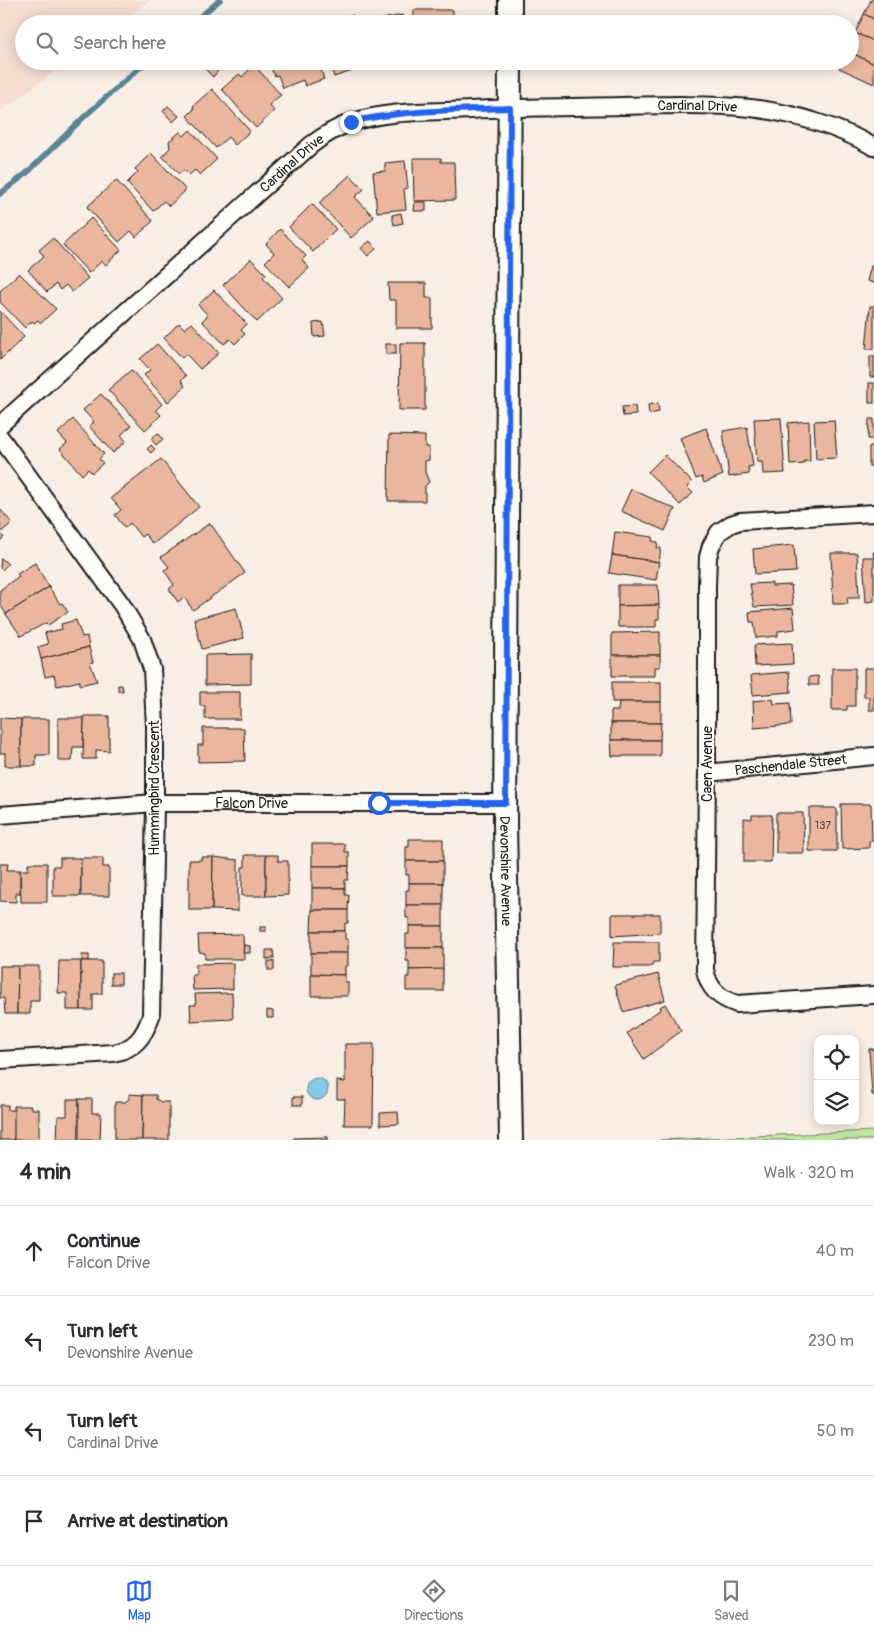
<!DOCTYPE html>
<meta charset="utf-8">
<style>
:root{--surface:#fff;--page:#f7f7f7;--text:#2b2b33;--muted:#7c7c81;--line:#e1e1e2;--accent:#2563eb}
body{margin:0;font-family:Pangolin,sans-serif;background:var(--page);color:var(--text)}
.controls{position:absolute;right:15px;bottom:15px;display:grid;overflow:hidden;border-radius:10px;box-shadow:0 2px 12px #0003}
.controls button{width:45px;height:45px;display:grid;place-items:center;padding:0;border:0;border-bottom:1px solid var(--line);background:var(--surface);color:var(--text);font:25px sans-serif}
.stop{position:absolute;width:15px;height:15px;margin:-11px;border:4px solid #2563eb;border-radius:50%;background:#fff}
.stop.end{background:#2563eb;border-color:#fff;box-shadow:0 1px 5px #0008}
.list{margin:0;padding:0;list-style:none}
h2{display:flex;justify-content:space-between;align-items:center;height:65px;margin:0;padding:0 20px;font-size:21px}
h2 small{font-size:16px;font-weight:400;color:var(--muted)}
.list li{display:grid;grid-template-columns:32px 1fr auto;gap:15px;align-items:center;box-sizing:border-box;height:90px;padding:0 20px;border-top:1px solid var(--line)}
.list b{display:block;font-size:19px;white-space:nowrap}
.list p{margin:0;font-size:16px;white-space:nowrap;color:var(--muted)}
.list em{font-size:16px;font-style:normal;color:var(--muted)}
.icon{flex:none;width:28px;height:28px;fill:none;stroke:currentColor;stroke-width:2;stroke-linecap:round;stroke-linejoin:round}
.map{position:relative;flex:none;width:874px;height:1140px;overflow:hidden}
.search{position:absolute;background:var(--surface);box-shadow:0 2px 12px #0003;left:15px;right:15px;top:15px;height:55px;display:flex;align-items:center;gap:12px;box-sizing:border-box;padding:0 18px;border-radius:28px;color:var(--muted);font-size:19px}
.sheet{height:425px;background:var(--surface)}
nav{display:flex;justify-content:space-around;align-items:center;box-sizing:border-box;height:70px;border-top:1px solid var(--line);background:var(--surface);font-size:14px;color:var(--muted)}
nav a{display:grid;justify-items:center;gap:2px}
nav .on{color:var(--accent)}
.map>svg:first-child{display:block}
</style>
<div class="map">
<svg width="874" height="1140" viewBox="0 0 874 1140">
<rect width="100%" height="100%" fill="#f9eee5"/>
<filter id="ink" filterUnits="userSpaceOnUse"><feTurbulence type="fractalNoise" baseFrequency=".02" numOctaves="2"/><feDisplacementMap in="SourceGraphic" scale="10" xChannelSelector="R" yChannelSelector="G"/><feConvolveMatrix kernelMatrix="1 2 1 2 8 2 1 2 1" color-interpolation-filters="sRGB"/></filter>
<g filter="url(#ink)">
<!-- built -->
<path fill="#f4ddcf" d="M0 0H150L118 24H24V61H68L0 112Z"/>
<!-- green -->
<path fill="#bee6a2" stroke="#6d815f" d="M874 1131V1140H660Z"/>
<!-- water -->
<circle fill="#86c8e7" stroke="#5c8396" cx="317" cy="1089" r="11"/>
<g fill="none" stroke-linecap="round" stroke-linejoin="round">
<!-- stream -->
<g stroke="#5c8396" stroke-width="5.5">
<path d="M191 24 220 0"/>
<path d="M0 194 28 172 85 116 147 61"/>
</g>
</g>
<!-- building -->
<g fill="#eab69d" stroke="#1c1c1c">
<path d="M871 0H874V19L864 14Z"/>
<rect x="414" y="10" width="39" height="14"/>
<path d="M864 14 874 19V41L855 33Z"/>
<path d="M353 15 355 24H325Z"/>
<path d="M402 15 404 24H367V22Z"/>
<path d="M855 33 874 41V64L850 52V44Z"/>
<path d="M850 52 874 64V84L839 68 842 61H850Z"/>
<path d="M267 61H318L324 79 305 86 303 80 283 88 278 75 275 76Z"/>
<path d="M329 61H353L355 70 334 77Z"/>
<path d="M375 61H390L391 65 376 68Z"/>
<rect x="416" y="61" width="22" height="4"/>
<path d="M210 63 218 71 213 77 205 69Z"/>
<path d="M254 65 281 95 269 105 274 111 256 128 222 89 239 74 242 77Z"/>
<path d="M212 89 250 131 235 145 228 137 216 148 187 116 194 109 193 106Z"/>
<path d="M168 106 179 116 173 122 163 111Z"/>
<path d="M190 130 217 159 200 175 195 170 189 175 184 170 179 174 162 156 170 148 169 141 180 132 184 136Z"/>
<path d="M151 153 186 190 169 206 164 201 153 211 127 183 138 172 135 169Z"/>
<path d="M413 158H441V162H454L455 200 414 201Z"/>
<path d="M405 161 408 188 404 189 406 209 377 212 373 172 385 171V163Z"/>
<path d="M350 175 364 189 355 197 374 217 351 238 319 203Z"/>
<path d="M116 180 153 221 136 237 131 231 119 242 87 207Z"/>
<path d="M415 202H426V211H414Z"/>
<path d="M312 204 336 229 313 252 289 227Z"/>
<path d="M401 213 403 223 394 225 392 215Z"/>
<path d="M91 218 121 250 106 265 102 261 89 273 63 245Z"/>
<path d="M280 229 306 256 302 260 309 268 289 287 265 262 274 253 266 244Z"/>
<path d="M53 238 88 278 72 292 66 285 60 290 56 284 47 292 28 270 44 256 39 250Z"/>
<path d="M370 241 376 249 368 256 361 248Z"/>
<path d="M251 259 266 274 263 277 282 298 257 322 223 285Z"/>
<path d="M871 266H874V283L867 281Z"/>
<path d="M19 273 56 309 41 323 38 320 34 323 32 321 25 328 0 302V291Z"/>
<path d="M388 283H426V298H432V328H396V300H389Z"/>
<path d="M214 290 247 324 241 330 245 334 235 344 230 339 224 344 202 321 208 315 198 305Z"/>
<path d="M870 306H874V349H866Z"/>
<path d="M0 311 24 337 0 360Z"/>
<path d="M323 322 325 336 314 337 313 323Z"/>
<path d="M179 323 185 329 192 323 219 353 200 369 186 354 182 358 164 338Z"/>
<path d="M400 343H425V410H399Z"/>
<path d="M157 344 186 376 181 380 185 386 168 402 144 375 150 370 140 359Z"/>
<rect x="386" y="344" width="10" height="10"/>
<rect x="870" y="356" width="4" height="21"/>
<path d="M131 370 162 404 156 410 161 415 145 430 108 390Z"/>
<rect x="869" y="383" width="5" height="20"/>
<path d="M101 394 131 426 121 435 126 441 113 453 89 426 94 422 83 410Z"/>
<path d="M658 403 659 412 649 414 648 405Z"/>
<path d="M635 406 636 415 623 416 622 407Z"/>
<path d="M781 418 785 473 763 474 762 462H757L754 419Z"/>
<path d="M73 419 104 454 99 459 103 463 92 473 88 469 82 475 60 449 67 443 58 433Z"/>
<path d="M869 419H874V439H868Z"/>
<path d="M834 420 837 458 816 459 814 421Z"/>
<path d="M809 421 810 461H804V464L790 465 788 423Z"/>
<path d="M747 427 753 466 748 467 749 474 729 477 723 431Z"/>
<path d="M706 428 723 475 704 483 702 477 696 479 680 438Z"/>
<path d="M158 433 163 439 156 445 151 439Z"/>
<path d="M389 435 425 436V447H429V460L425 461V472L429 482 425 486V501H388Z"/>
<path d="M151 445 155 449 151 453 147 449Z"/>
<rect x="869" y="447" width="5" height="19"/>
<path d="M665 455 692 482 687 487 693 493 680 505 648 472Z"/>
<path d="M161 459 199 507 153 544 145 534 141 537 130 523 125 528 115 515 121 510 111 498Z"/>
<path d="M631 489 675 509 665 531 621 511Z"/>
<path d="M0 509 12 523 0 533 4 537 0 541Z"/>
<path d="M210 523 245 573 193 610 184 597 178 602 169 589 174 585 164 570 169 567 161 557Z"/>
<path d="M615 532 653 537 652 541 658 542 657 548H661L659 562 612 555Z"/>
<path d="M794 545 796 572 755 574 753 549Z"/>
<path d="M873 552H874V601L866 602 863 557H874Z"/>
<path d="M831 553H857L859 598H847L848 604H833Z"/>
<path d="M612 555 659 562 656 580 609 573Z"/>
<path d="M1 558 8 564 2 570 0 568Z"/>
<path d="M35 563 49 587 6 614 0 604V590L19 576 17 574Z"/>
<path d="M772 583V586L791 585 793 605 754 607 750 584Z"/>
<path d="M618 585H658L659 605 618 606Z"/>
<path d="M49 587 60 604 62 603 68 612 48 625 46 623 21 636 6 614Z"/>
<path d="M659 605V619H656V627H618V606Z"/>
<path d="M236 608 244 638 202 649 194 619Z"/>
<path d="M793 608 795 629 778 631V636L756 638 754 622H750L749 612Z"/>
<path d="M76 620 82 637 87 636 89 647 41 659 38 647 48 644 45 633 62 629 61 624Z"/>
<path d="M660 632V655H612V633Z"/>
<path d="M792 643 793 664 755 666 754 645Z"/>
<path d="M89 647 93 662 90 663 97 681 80 685V681L57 686 54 675 45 677 41 659Z"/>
<path d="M251 654V684L205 685V655Z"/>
<path d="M612 655H660V667H655V676H612Z"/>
<path d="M832 668H855V706H847V710H832Z"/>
<path d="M864 668H874V710H869V697H864Z"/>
<path d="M789 672 791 692 753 695 751 675Z"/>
<path d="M818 676 819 685H809V677Z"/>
<rect x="612" y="682" width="49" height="20"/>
<path d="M118 685H122L123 691H118Z"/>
<path d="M200 692H240V719H205V706H200Z"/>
<path d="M773 699 774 704 790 703 791 725 754 728 753 701Z"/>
<path d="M619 702H661V723H611V711H618Z"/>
<path d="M84 716H109V751L96 750V759H83Z"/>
<path d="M0 718 21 719V766H5V753H0Z"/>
<path d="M58 718H84L83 747H73L72 761H58Z"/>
<path d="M21 719H49V755H36V766H21Z"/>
<path d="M611 723H661L660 740H611Z"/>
<path d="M203 728H244L245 761 198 762V745H203Z"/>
<path d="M611 740H660V756H612Z"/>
<path d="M841 804H871L872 841H869V848L842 849Z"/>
<path d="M809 808H835L837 810V851H809Z"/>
<path d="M776 813H803L804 853H776Z"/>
<path d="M752 815H772L771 862H744V818L752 819Z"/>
<path d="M409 839H443V861H406V847H409Z"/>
<path d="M312 844H345V852H349V866H312Z"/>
<path d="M245 855H266V896H242V867H245Z"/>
<path d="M266 855H278V861H288V895L266 896Z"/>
<path d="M201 857H213L212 910H189V860H201Z"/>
<path d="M213 857 238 860V911L212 910Z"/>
<path d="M60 858H81V896H53V866H60Z"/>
<path d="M81 858H103V867H109V896H81Z"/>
<path d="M406 861H443V883H409V875H406Z"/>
<path d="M28 863H47V902H21L20 870H28Z"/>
<path d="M0 864H8L7 870H20V893H16V902L0 901Z"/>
<path d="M312 866H349L348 880H345V888H312Z"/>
<path d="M409 883H443V905H406V890H409Z"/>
<path d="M312 888H345V895H349L348 910H312Z"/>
<path d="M406 905H443V926H409V918H406Z"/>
<path d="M312 910H348V923H345V931H311Z"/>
<path d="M612 914H660V933L612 936Z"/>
<path d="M409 926H443V948H406V934H409Z"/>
<rect x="260" y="927" width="6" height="4"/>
<path d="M311 931H345V939H348V953H311Z"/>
<path d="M241 934 243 936 244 959H205V953L199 952 198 935Z"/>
<path d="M614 942H659V962H653L652 966 648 967H613Z"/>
<path d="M244 945 250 946V953H243Z"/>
<path d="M406 948H443V970H409V961H406Z"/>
<path d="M266 950H273L274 958 266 959Z"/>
<path d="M311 953H348V966H345V975L311 974Z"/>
<rect x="82" y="955" width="7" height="6"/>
<path d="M59 961H81V1010H67V993H58Z"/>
<path d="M81 961H102V994H93V1010H81Z"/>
<rect x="268" y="961" width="6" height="9"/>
<path d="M233 963V989L193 990 192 975H196V964Z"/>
<path d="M0 966H18L17 1014H5L4 998H0Z"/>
<path d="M18 966H39V1001H30V1014H17Z"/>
<path d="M443 969V991H406V977H409V970Z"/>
<rect x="111" y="973" width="10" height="11"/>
<path d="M311 974 345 975V982H348V996H311Z"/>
<path d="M658 974 665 1000 623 1012 615 985Z"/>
<path d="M232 993 233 1019 191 1021 190 1005H196L195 994Z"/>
<path d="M665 1004 681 1031 644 1059 627 1033 661 1009 660 1007Z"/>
<path d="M267 1010 273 1011V1018H267Z"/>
<path d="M345 1044H374L373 1125H344L345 1099H337V1081L345 1082Z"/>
<path d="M869 1049H874V1095H872Z"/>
<path d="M129 1094 143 1095 142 1140H115V1102H125L129 1099Z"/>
<path d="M143 1095H156V1099L161 1102H169V1140H142Z"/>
<rect x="293" y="1097" width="9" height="8"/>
<path d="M67 1099H79V1140H57L58 1116H67Z"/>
<path d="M79 1099H92V1113H101L100 1140H79Z"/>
<path d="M0 1105H8V1110H15L14 1140H0Z"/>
<path d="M14 1106H31V1109H39V1140H14Z"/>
<path d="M398 1112 399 1124 380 1125V1113Z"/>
<path d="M328 1137V1140H294V1138Z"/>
</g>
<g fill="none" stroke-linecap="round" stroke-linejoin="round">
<defs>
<g id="minor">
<path id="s1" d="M0 425 311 145C323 136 335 128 350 123 387 110 432 112 471 110 521 107 572 107 622 106 665 105 709 104 751 108 792 113 838 126 874 147"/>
<path d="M0 437 122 605 142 639 152 669 155 726V803L151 1016C144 1037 135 1049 113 1053L0 1060"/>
<path d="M874 513 740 521 731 524 719 532 711 546 708 557 707 586V773L705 970C709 989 719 998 737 1004L874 995"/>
<path id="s2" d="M707 773 874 756"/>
<path id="s3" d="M0 815 155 803H506"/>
</g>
<g id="secondary">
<path d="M510 0V24"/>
<path id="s4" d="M510 61 505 824 511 1140"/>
</g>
</defs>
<!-- minor casing -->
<use href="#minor" stroke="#1c1c1c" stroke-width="20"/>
<!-- secondary casing -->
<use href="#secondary" stroke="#1c1c1c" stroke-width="26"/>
<!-- minor -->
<use href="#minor" stroke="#fdfcf7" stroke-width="16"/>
<!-- secondary -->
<use href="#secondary" stroke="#fdfcf7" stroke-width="22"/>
</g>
</g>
<g fill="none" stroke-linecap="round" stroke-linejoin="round" filter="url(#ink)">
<!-- route -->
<path stroke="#2563eb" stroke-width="6" d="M351 122C403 110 457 110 510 108L506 803H379"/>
</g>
<g text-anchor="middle" stroke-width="4.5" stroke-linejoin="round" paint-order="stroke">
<!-- number labels -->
<g font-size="11" fill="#50423c">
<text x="823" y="829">137</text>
</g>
<!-- street labels -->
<g font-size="14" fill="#1c1c1c" stroke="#fdfcf7">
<text dy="5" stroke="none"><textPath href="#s1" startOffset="812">Cardinal Drive</textPath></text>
<text dy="5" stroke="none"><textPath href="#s1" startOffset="392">Cardinal Drive</textPath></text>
<text transform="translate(707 764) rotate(-90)" y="5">Caen Avenue</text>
<text dy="5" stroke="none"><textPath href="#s2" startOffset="84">Paschendale Street</textPath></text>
<text transform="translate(154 788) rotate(-90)" y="5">Hummingbird Crescent</text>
<text dy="5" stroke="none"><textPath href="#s3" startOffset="252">Falcon Drive</textPath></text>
<text dy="5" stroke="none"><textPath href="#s4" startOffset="810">Devonshire Avenue</textPath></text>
</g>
</g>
</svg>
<div class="controls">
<button><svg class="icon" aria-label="locate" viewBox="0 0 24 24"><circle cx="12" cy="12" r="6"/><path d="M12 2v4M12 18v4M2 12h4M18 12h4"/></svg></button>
<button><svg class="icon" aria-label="layers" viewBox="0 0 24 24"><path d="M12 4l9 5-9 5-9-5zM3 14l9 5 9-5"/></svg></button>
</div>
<div class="stop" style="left:379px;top:803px"></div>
<div class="stop end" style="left:351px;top:122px"></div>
<div class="search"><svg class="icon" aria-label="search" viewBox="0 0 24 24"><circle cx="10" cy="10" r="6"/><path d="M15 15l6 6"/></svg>Search here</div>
</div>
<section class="sheet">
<h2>4 min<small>Walk · 320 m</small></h2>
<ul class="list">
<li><svg class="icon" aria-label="ahead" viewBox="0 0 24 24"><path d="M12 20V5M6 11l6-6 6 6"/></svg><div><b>Continue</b><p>Falcon Drive</p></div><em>40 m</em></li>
<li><svg class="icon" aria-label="left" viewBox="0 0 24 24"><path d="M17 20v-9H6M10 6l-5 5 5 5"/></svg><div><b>Turn left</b><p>Devonshire Avenue</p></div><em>230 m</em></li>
<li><svg class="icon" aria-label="left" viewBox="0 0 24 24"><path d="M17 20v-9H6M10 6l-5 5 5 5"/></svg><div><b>Turn left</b><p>Cardinal Drive</p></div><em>50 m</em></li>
<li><svg class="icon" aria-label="arrive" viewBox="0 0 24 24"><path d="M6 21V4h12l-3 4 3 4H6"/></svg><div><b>Arrive at destination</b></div></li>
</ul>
</section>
<nav>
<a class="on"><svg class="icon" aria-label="map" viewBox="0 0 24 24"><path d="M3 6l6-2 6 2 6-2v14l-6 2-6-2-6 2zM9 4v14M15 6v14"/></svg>Map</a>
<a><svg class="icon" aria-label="directions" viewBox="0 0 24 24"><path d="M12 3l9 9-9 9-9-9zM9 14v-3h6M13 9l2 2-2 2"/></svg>Directions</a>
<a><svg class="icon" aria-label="saved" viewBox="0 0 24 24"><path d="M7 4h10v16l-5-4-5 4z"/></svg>Saved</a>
</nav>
